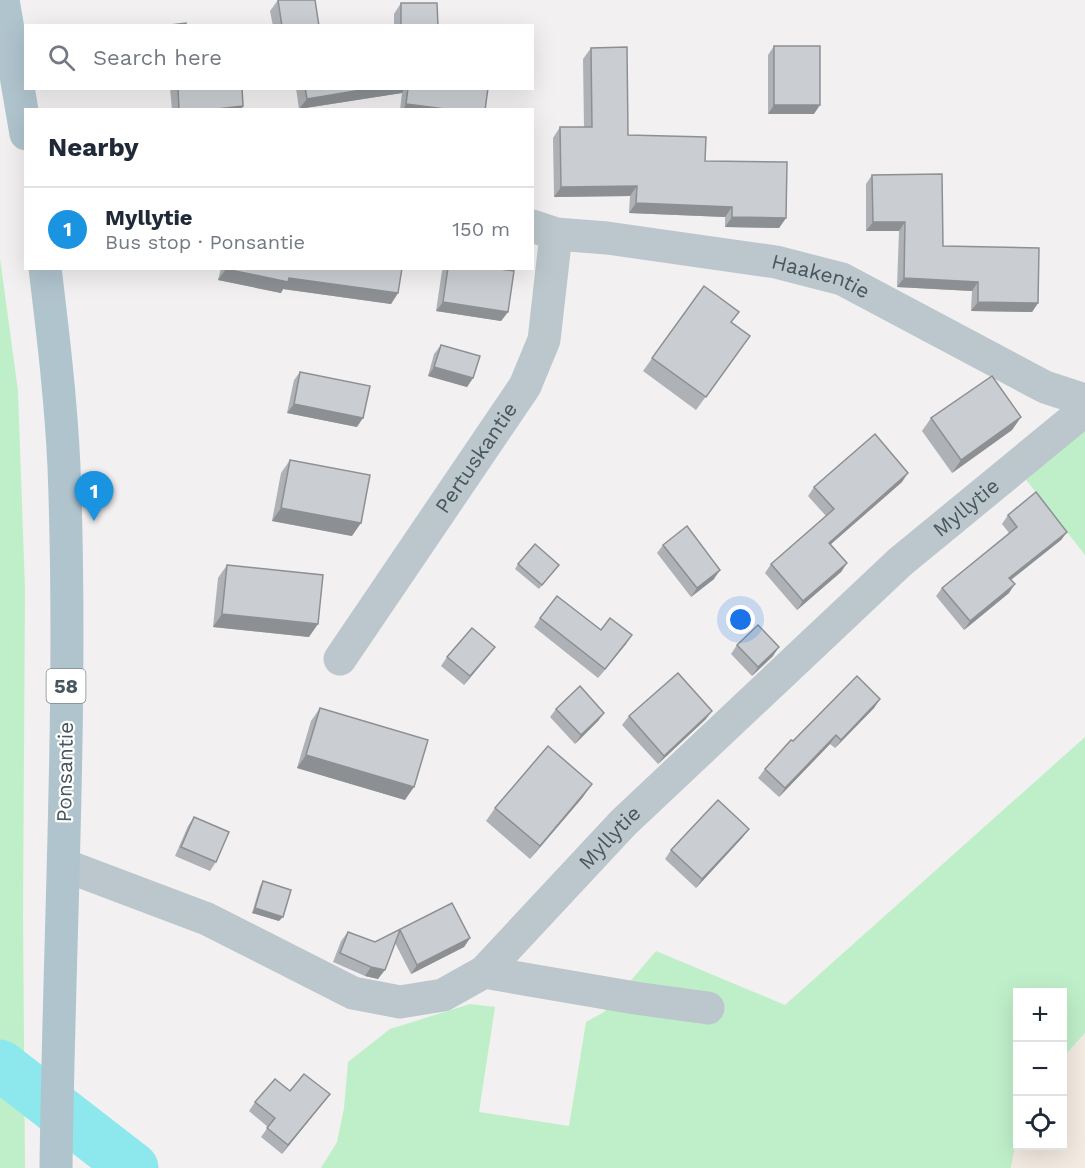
<!DOCTYPE html>
<meta charset="utf-8">
<style>
:root{--surface:#fff;--page:#f6f6f7;--text:#1f2937;--muted:#747a83;--line:#e0e1e3;--accent:#1a94e1}
body{margin:0;font-family:"Work Sans",sans-serif;background:var(--page);color:var(--text)}
.controls{position:absolute;right:18px;bottom:18px;display:grid;overflow:hidden;border-radius:0px;box-shadow:0 6px 24px #0002}
.controls button{width:54px;height:54px;display:grid;place-items:center;padding:0;border:0;border-bottom:2px solid var(--line);background:var(--surface);color:var(--text);font:30px sans-serif}
.you{position:absolute;left:741px;top:620px;width:21px;height:21px;margin:-15px;border:4px solid #fff;border-radius:50%;background:#1a73e8;box-shadow:0 0 0 9px #1a73e833}
.badge{display:grid;place-items:center;width:39px;height:39px;border-radius:50%;background:var(--accent);color:#fff;font-size:20px;font-weight:700}
.pin{position:absolute;translate:-50% -50px;filter:drop-shadow(0 2px 3px #0008)}
.pin::after{content:'';position:absolute;top:32px;width:21px;height:18px;background:inherit;clip-path:polygon(0 0,100% 0,50% 100%)}
.list{margin:0;padding:0;list-style:none}
h2{display:flex;justify-content:space-between;align-items:center;height:78px;margin:0;padding:0 24px;font-size:26px}
h2 small{font-size:20px;font-weight:400;color:var(--muted)}
.list li{display:grid;grid-template-columns:39px 1fr auto;gap:18px;align-items:center;box-sizing:border-box;height:84px;padding:0 24px;border-top:2px solid var(--line)}
.list b{display:block;font-size:22px;white-space:nowrap}
.list p{margin:0;font-size:20px;white-space:nowrap;color:var(--muted)}
.list em{font-size:20px;font-style:normal;color:var(--muted)}
.icon{flex:none;width:33px;height:33px;fill:none;stroke:currentColor;stroke-width:2;stroke-linecap:round;stroke-linejoin:round}
.map{position:relative;flex:none;width:1085px;height:1168px;overflow:hidden}
.search{position:absolute;background:var(--surface);box-shadow:0 6px 24px #0002;left:24px;top:24px;width:510px;height:66px;display:flex;align-items:center;gap:15px;box-sizing:border-box;padding:0 21px;border-radius:0px;color:var(--muted);font-size:22px}
.panel{position:absolute;background:var(--surface);box-shadow:0 6px 24px #0002;left:24px;top:108px;width:510px;height:162px;border-radius:0px}
.map>svg:first-child{display:block}
</style>
<div class="map">
<svg width="1085" height="1168" viewBox="0 0 1085 1168">
<rect width="100%" height="100%" fill="#f2f0f0"/>
<!-- green -->
<g fill="#bfefc9">
<path d="M0 258 18 391 25 589 23 915 25 1168H0Z"/>
<path d="M1085 410V555L1016 467Z"/>
<path d="M1085 737V1033L1063 1058 1062 992H1018V1135L1011 1168H321L337 1142 344 1108 348 1062 390 1029 470 1004 495 1007 479 1112 569 1126 586 1022 604 1012 656 951 785 1005Z"/>
</g>
<!-- sand -->
<path fill="#f3eae1" d="M1085 1033V1168H1011L1017 1135 1018 1146H1062L1063 1058Z"/>
<g fill="none" stroke-linecap="round" stroke-linejoin="round">
<!-- river -->
<path stroke="#8ce8ec" stroke-width="51" d="M0 1065 133 1168"/>
<!-- minor -->
<g stroke="#bbc7cc" stroke-width="33">
<path id="s1" d="M532 226 556 234 607 238 776 262 842 279 1045 387 1085 400"/>
<path id="s2" d="M340 659 525 386 544 340 556 234"/>
<path id="s3" d="M64 865 207 919 353 993 400 1002 443 995 484 972 623 823 900 562 1085 410"/>
<path d="M484 972 635 998 708 1008"/>
</g>
<!-- major -->
<g stroke="#b0c4ce" stroke-width="33">
<path d="M3 0 26 134"/>
<path d="M45 268C53 334 61 401 64 467 73 700 59 934 56 1168"/>
</g>
</g>
<!-- wall -->
<g fill="#aeb1b5">
<path d="M278 0 319 26H273L270 11Z"/>
<path d="M401 3 438 26H394V14Z"/>
<path d="M774 46 814 114H768V55Z"/>
<path d="M591 48 628 135 705 161 786 218 779 228 725 227V217L629 213 630 196 554 197 553 138 560 127H584L583 59Z"/>
<path d="M170 88H242L243 106 241 110H172Z"/>
<path d="M296 88H488L485 110H400L402 93 299 109Z"/>
<path d="M872 175 943 246 1038 303 1032 312 971 311 972 291 897 287 899 231H866V184Z"/>
<path d="M221 268H402L398 293 391 304 283 289 281 293 218 280Z"/>
<path d="M444 268H494L508 312 501 321 436 311 442 271Z"/>
<path d="M704 286 731 323 750 336 696 410 643 371Z"/>
<path d="M441 345 473 378 467 387 428 376 434 354Z"/>
<path d="M300 372 357 427 287 413 294 380Z"/>
<path d="M1021 417 1012 430 952 473 922 431 931 418Z"/>
<path d="M290 460 352 536 272 521 281 473Z"/>
<path d="M902 482 831 544 847 563 841 572 797 610 765 573 771 564 826 516 808 496 814 487Z"/>
<path d="M1008 515 1067 532 1061 540 1011 580 1009 593 964 630 936 596 942 588 1009 533 1002 524Z"/>
<path d="M663 545 714 579 691 597 657 553Z"/>
<path d="M518 564 559 565 539 589 515 569Z"/>
<path d="M227 565 309 637 213 627 218 578Z"/>
<path d="M540 618 601 630 626 644 598 678 534 627Z"/>
<path d="M737 645 773 656 752 676 731 654Z"/>
<path d="M488 656 464 685 441 666 447 657Z"/>
<path d="M880 699 874 708 835 748 830 744 779 797 758 778 765 769Z"/>
<path d="M320 708 405 800 297 768 311 721Z"/>
<path d="M556 709 604 713 598 721 575 744 550 717Z"/>
<path d="M629 716 706 719 658 764 622 725Z"/>
<path d="M583 797 530 859 486 821 495 808Z"/>
<path d="M194 817 216 862 210 871 175 856 188 826Z"/>
<path d="M749 829 742 838 696 888 665 859 671 850Z"/>
<path d="M263 881 279 921 252 913 260 886Z"/>
<path d="M452 903 470 938 464 947 411 974 395 943 378 979 365 976 333 962 341 941 348 932 375 942Z"/>
<path d="M290 1091 330 1094 282 1154 261 1137 268 1127 249 1111 255 1102Z"/>
</g>
<!-- shaded-wall -->
<g fill="#8d9093">
<path d="M373 88H405L402 93 299 109 307 99Z"/>
<path d="M406 104 453 110H403Z"/>
<path d="M774 105H820L814 114H768Z"/>
<path d="M243 106 241 110H208Z"/>
<path d="M637 186 630 196 554 197 561 187Z"/>
<path d="M636 203 732 207 725 217 629 213Z"/>
<path d="M732 217 786 218 779 228 725 227Z"/>
<path d="M873 222H905L899 231H866Z"/>
<path d="M226 269 289 278 398 293 391 304 283 289 281 293 218 280Z"/>
<path d="M904 278 978 282 972 291 897 287Z"/>
<path d="M443 302 508 312 501 321 436 311Z"/>
<path d="M978 302 1038 303 1032 312 971 311Z"/>
<path d="M434 367 473 378 467 387 428 376Z"/>
<path d="M294 404 363 418 357 427 287 413Z"/>
<path d="M1021 417 1012 430 952 473 961 460Z"/>
<path d="M908 473 902 482 823 551 829 543Z"/>
<path d="M281 508 361 523 352 536 272 521Z"/>
<path d="M1067 532 1061 540 1003 586 1009 578Z"/>
<path d="M847 563 841 572 797 610 803 601Z"/>
<path d="M720 570 714 579 691 597 697 588Z"/>
<path d="M1015 584 1009 593 964 630 970 621Z"/>
<path d="M222 614 318 624 309 637 213 627Z"/>
<path d="M632 635 626 644 598 678 605 669Z"/>
<path d="M495 647 488 656 464 685 470 676Z"/>
<path d="M779 647 773 656 752 676 758 667Z"/>
<path d="M880 699 874 708 835 748 841 740Z"/>
<path d="M712 711 706 719 658 764 664 756Z"/>
<path d="M604 713 598 721 575 744 581 735Z"/>
<path d="M836 735 830 744 779 797 785 788Z"/>
<path d="M306 755 414 787 405 800 297 768Z"/>
<path d="M592 784 583 797 530 859 540 846Z"/>
<path d="M749 829 742 838 696 888 702 879Z"/>
<path d="M255 908 283 917 279 921 252 913Z"/>
<path d="M470 938 464 947 411 974 417 965Z"/>
<path d="M371 967 385 970 378 979 365 976Z"/>
<path d="M330 1094 323 1103 282 1154 288 1145Z"/>
</g>
<!-- building -->
<g fill="#caced2" stroke="#8d9093" stroke-width="1.5">
<path d="M278 0H315L319 26H282Z"/>
<path d="M401 3H437L438 26H401Z"/>
<path d="M186 23V26H162Z"/>
<rect x="774" y="46" width="46" height="59"/>
<path d="M627 47 628 135 706 137 705 161 787 162 786 218 732 217V207L636 203 637 186 561 187 560 127H592L591 48Z"/>
<path d="M178 88H242L243 106 208 110H179Z"/>
<path d="M305 88H373L307 99Z"/>
<path d="M408 88H488L485 110H453L406 104Z"/>
<path d="M942 174 943 246 1039 248 1038 303 978 302V282L904 278 905 222H873L872 175Z"/>
<path d="M226 268H402L398 293 289 278 288 282 226 269Z"/>
<path d="M448 268H494L514 271 508 312 443 302Z"/>
<path d="M704 286 739 312 731 322 750 336 706 397 652 358Z"/>
<path d="M441 345 480 356 473 378 434 367Z"/>
<path d="M300 372 370 386 363 418 294 404Z"/>
<path d="M992 376 1021 417 961 460 931 418Z"/>
<path d="M875 434 908 473 829 543 847 563 803 601 771 564 834 509 814 487Z"/>
<path d="M290 460 370 475 361 523 281 508Z"/>
<path d="M1036 492 1067 532 1009 578 1015 584 970 621 942 588 1017 527 1008 515Z"/>
<path d="M687 526 720 570 697 588 663 545Z"/>
<path d="M535 544 559 565 542 585 518 564Z"/>
<path d="M227 565 323 575 318 624 222 614Z"/>
<path d="M557 596 601 630 610 618 632 635 605 669 540 618Z"/>
<path d="M758 625 779 647 758 667 737 645Z"/>
<path d="M472 628 495 647 470 676 447 657Z"/>
<path d="M678 673 712 711 664 756 629 716Z"/>
<path d="M857 676 880 699 841 740 836 735 785 788 765 769 791 740 793 741Z"/>
<path d="M580 686 604 713 581 735 556 709Z"/>
<path d="M320 708 428 740 414 787 306 755Z"/>
<path d="M548 746 592 784 540 846 495 808Z"/>
<path d="M718 800 749 829 702 879 671 850Z"/>
<path d="M194 817 229 832 216 862 181 847Z"/>
<path d="M263 881 291 890 283 917 255 908Z"/>
<path d="M452 903 470 938 417 965 400 930 385 970 371 967 340 953 348 932 375 942Z"/>
<path d="M304 1074 330 1094 288 1145 267 1128 275 1118 255 1102 275 1079 290 1091Z"/>
</g>
<g text-anchor="middle" stroke-width="4.5" stroke-linejoin="round" paint-order="stroke">
<!-- shield labels -->
<rect fill="#fff" stroke="#7f898e" stroke-width="1.5" x="46.5" y="669" width="39" height="34" rx="4.5"/>
<g font-size="20" font-weight="bold" fill="#48575d">
<text x="66" y="693">58</text>
</g>
<!-- street labels -->
<g font-size="21" fill="#48575d" stroke="#fff">
<text dy="7" stroke="none"><textPath href="#s1" startOffset="294">Haakentie</textPath></text>
<text dy="7" stroke="none"><textPath href="#s2" startOffset="243">Pertuskantie</textPath></text>
<text dy="7" stroke="none"><textPath href="#s3" startOffset="1125">Myllytie</textPath></text>
<text transform="translate(65 772) rotate(-89)" y="7">Ponsantie</text>
<text dy="7" stroke="none"><textPath href="#s3" startOffset="639">Myllytie</textPath></text>
</g>
</g>
</svg>
<div class="controls">
<button>+</button>
<button>−</button>
<button><svg class="icon" aria-label="locate" viewBox="0 0 24 24"><circle cx="12" cy="12" r="6"/><path d="M12 2v4M12 18v4M2 12h4M18 12h4"/></svg></button>
</div>
<div class="you"></div>
<div class="pin badge" style="left:94px;top:521px">1</div>
<div class="search"><svg class="icon" aria-label="search" viewBox="0 0 24 24"><circle cx="10" cy="10" r="6"/><path d="M15 15l6 6"/></svg>Search here</div>
<section class="panel">
<h2>Nearby<small></small></h2>
<ul class="list">
<li><span class="badge">1</span><div><b>Myllytie</b><p>Bus stop · Ponsantie</p></div><em>150 m</em></li>
</ul>
</section>
</div>
